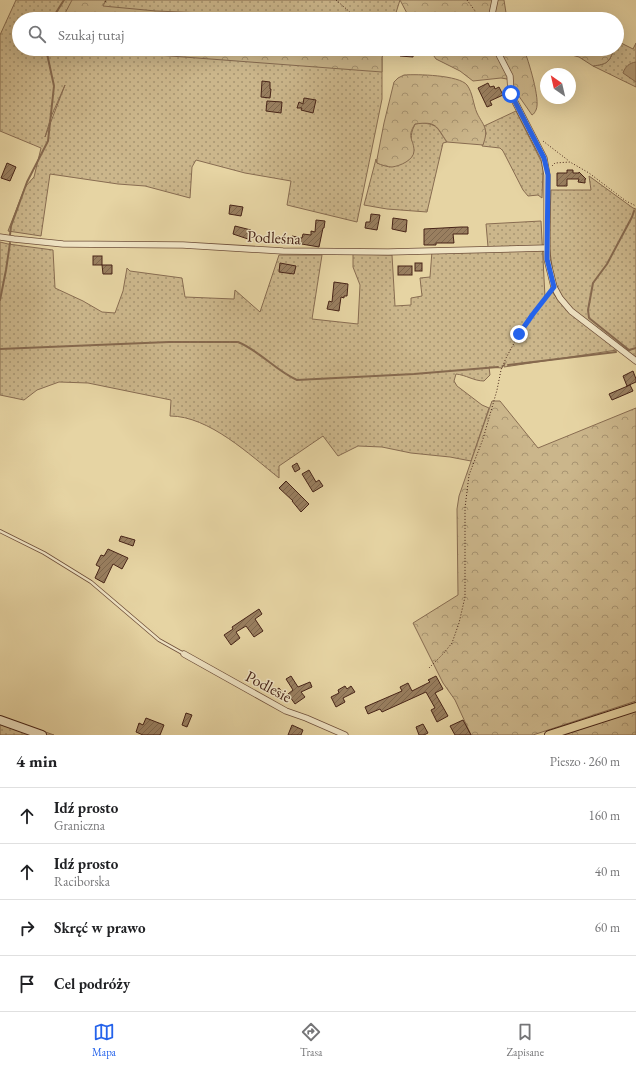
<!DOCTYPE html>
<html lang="pl">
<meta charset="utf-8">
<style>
:root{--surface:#fff;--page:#f2f2f2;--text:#202124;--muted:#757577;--line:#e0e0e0;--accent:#2563eb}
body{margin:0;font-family:"EB Garamond",serif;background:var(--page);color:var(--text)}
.compass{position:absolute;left:540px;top:68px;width:36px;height:36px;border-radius:50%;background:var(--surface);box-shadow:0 4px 16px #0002;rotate:326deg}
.stop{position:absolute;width:12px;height:12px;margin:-9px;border:3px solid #2563eb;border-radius:50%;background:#fff}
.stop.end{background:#2563eb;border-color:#fff;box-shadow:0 1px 4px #0008}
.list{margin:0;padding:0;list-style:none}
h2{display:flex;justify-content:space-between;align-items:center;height:52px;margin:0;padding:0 16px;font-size:17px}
h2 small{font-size:13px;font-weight:400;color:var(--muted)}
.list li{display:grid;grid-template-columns:26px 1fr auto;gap:12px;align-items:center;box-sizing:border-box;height:56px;padding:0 16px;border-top:1px solid var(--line)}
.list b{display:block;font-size:15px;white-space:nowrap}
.list p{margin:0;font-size:13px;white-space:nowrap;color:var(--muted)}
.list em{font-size:13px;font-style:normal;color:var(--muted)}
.icon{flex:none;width:22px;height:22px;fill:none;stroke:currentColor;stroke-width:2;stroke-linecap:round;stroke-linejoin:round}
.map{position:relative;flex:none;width:636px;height:735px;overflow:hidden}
.search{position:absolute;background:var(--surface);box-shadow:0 4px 16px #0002;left:12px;right:12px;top:12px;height:44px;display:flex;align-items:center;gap:10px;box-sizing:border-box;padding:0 14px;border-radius:22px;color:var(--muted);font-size:15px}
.sheet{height:276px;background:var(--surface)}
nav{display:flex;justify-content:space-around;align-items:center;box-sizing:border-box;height:56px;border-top:1px solid var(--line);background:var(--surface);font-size:11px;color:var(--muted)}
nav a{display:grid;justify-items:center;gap:2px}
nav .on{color:var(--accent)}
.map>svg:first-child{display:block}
</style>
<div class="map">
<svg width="636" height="735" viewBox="0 0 636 735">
<defs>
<pattern id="grass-dots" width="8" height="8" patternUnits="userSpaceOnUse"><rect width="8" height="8" fill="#cbb68b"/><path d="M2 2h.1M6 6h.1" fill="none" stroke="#a79471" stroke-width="1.8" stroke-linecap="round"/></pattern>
<pattern id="forest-crowns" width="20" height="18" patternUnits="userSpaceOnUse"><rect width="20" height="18" fill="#cbb68b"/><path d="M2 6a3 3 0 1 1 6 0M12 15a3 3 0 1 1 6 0" fill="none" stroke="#a79471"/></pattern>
<pattern id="building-hatch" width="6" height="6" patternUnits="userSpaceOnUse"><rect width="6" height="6" fill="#997f60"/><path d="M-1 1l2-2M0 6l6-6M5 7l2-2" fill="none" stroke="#7f684e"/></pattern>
</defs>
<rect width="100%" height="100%" fill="#e6d4a3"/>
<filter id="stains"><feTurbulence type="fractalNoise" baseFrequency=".005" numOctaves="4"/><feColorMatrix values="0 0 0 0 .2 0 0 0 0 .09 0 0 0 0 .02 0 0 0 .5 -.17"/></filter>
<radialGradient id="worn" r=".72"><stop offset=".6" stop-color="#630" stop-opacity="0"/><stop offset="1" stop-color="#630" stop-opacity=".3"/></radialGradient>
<!-- grass -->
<g fill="url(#grass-dots)" stroke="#886c51" fill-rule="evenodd">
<path d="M16 0H400L394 19H19V49H385L382 57V99L357 222 287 205 291 181 245 173 196 160 192 167 190 198 145 186 118 184 50 174 41 236 8 231 25 187 34 177 41 148 0 131V35ZM65 85 45 137 51 117Z"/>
<path d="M617 41 633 49 636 43V87L593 66C607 64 609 63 614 49H617Z"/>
<path d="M516 111 542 163 543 170 542 198 538 195 528 196 523 190 503 151 500 148 482 146 486 133 484 126Z"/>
<path d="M421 123C439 124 437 129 447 142L443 143 427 212 387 209 364 205 376 159 377 163 390 167 413 147C410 139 411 132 415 124Z"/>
<path d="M589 176 633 208 636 209V361L591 327 560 298 553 273 549 245 551 190H591Z"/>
<path d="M541 221 545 297 542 303 552 292 566 309 617 350 504 367 505 363 502 368 489 367 490 375 484 381C474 381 466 375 456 374L454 381 457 386 461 389 482 405 489 408 471 461 450 457 411 453 382 447 358 446 338 456 323 436 279 466V478C250 455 209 416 170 416L171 400 88 383 59 382 37 390 24 400 0 395V242L8 244 53 250 55 288 83 301 102 312 115 313 123 291 127 268 130 271 182 278 185 297 234 299 235 290 260 312 279 255H322L312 319 358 324 360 285 353 267V254L392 255 395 306 411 305V298L422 296 420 278 430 277 432 251 488 247 486 224Z"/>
<path d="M0 716 54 735H0Z"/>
</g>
<!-- forest -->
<g fill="url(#forest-crowns)" stroke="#886c51">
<path d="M72 0H106L103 6 156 11 252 15 296 13 316 19H62Z"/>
<path d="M400 0H504L507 19H410Z"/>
<path d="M78 49H380L385 52 382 57V72Z"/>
<path d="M429 49H524C528 60 541 100 536 110 535 112 534 114 532 115L507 79 501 78 473 81 460 71 436 59Z"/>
<path d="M569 49H614C609 63 607 64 593 66L579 57 568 54Z"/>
<path d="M404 75C417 74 459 75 467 85 473 93 473 104 477 113 484 127 489 128 483 145L447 142C436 126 437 121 415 124 406 138 414 139 414 151 414 160 400 166 392 167 388 167 381 165 377 163V159L384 123 394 82 398 78Z"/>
<path d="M492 401H500L538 448 636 408V701L533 735H471L455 700 443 683 413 623 458 595 457 509 459 496Z"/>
<path d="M636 711V735H563Z"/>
</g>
<!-- water -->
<path fill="#b09873" stroke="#86694e" d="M636 62V82L623 73C625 67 629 63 636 62Z"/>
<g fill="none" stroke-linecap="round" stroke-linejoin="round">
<!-- stream -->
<g stroke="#86694e" stroke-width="2">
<path d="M52 19 64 0"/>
<path d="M634 211 632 217 607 264 593 283 588 310 589 318 629 350 636 348"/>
<path d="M10 235 11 226 27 182 48 141 54 86 46 49"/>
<path d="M0 300 6 270 10 243"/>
<path d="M0 349 169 342H238C260 351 276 371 297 380L414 374 498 367"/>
<path d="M508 365 616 352"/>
</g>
</g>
<!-- building -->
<g fill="url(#building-hatch)" stroke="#462317">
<path d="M401 49H414L413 57 400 56Z"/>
<path d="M262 81 270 82V89H271L270 98 261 97Z"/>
<path d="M488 83 490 87 494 86 495 89 499 87 503 95 490 101 492 105 487 107 478 88Z"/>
<path d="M304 98 316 100 313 113 301 110 302 108H297L299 102 303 104Z"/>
<path d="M267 101 282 102 281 113 266 111Z"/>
<path d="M7 163 16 167 10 181 1 178Z"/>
<path d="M567 170H573V173H579V172L586 179H585V183L578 182 579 179H567V186H557V173H567Z"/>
<path d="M230 205 243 207 241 216 229 214Z"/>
<path d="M371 214 380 215 377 230 365 228 366 222H370Z"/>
<path d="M393 218 407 220 406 232 392 229Z"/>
<path d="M316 220 325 221 324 228H323L319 247 290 242 292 236 302 238 303 234 311 235V231L315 232Z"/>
<path d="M235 226 251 230 248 239 233 234Z"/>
<path d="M461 227H468V234H453L454 243H436V245H424V229Z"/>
<rect x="93" y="256" width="9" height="9"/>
<path d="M280 263 296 266 294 274 279 272Z"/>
<rect x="415" y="263" width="7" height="8"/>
<path d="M102 265H112V274H103Z"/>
<rect x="398" y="266" width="14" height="9"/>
<path d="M334 282 348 284 347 296H344V298L341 297 339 311 327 309 329 301 332 302Z"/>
<path d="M633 371 636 379V382L627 386 623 376Z"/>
<path d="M630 385 633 391 612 400 609 394Z"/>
<path d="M297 463 300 469 295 472 292 466Z"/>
<path d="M309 470 316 482 319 480 323 486 313 492 302 474Z"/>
<path d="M286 481 309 504 301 512 292 501H293L279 488Z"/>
<path d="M121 536 135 540 133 546 119 541Z"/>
<path d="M108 549 128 558 122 569 113 564 104 583 95 578 100 567 96 565 101 555 104 556Z"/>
<path d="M259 609 262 614 255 619 263 631 254 637 246 626 236 632 240 638 231 645 224 635 233 629 232 627Z"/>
<path d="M291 676 298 687 310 682 312 687 301 692 305 697 295 704 288 694 293 690 286 679Z"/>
<path d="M436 676 443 689 435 693 448 716 437 722 431 710 435 708 426 692 382 712 380 709 368 714 365 707 402 691 400 687 408 683 412 691 430 682 428 680Z"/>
<path d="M345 686 347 689 351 686 355 692 343 698 345 702 336 707 331 697 339 693 338 690Z"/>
<path d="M279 688 283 693 276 698 272 693Z"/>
<path d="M186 713 192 715 187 727 182 725Z"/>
<path d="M146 718 164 725 160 735H143L136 732 139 723 143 725Z"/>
<path d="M463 720 471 735H455L450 726Z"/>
<path d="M423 724 428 733 424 735H419L416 727Z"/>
<path d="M292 725 303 730 301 735H288Z"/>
</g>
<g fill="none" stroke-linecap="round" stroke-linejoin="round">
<defs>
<path id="service" d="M0 531 44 553 91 582 159 640 184 654"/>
<g id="minor">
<path d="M491 19 495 0"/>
<path d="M496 49 510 76 511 94 544 158 547 175V259L554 287 560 298 571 311 636 361"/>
<path d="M0 237 14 239 63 244 183 245 283 251 388 252 546 248"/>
<path d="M184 654 286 711 306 718 345 735"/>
</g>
<path id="secondary" d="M0 720 42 735"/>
<path id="primary" d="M549 735 636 707"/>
</defs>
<!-- service casing -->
<use href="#service" stroke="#6e4f3a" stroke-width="4"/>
<!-- minor casing -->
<use href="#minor" stroke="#6e4f3a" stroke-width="7"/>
<!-- secondary casing -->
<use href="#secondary" stroke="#462317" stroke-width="10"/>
<!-- primary casing -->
<use href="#primary" stroke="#462317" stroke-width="10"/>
<!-- path -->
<g stroke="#462317" stroke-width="1" stroke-dasharray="1 2" stroke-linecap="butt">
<path d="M336 0 358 19"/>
<path d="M467 0 481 19"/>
<path d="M105 2 106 0"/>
<path d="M543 141 569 161"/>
<path d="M552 166 555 163 570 162 589 173 626 201 636 206"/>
<path d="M429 668 443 654 452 643 459 623 465 597V508L469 475 483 439 497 390 501 370 506 358 519 334 549 292"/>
</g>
<!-- service -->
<use href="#service" stroke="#efe3c3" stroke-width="2.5"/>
<!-- minor -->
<use href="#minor" stroke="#efe3c3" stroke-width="5.5"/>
<!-- secondary -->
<use href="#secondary" stroke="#efe3c3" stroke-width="8"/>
<!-- primary -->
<use href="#primary" stroke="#e6d4a3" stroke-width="8"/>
</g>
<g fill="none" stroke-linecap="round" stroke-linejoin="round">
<!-- route -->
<path stroke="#2563eb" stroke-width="5" d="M511 94 544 158 548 175 547 259 554 287 533 314 519 334"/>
</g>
<g text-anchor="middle" stroke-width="3" stroke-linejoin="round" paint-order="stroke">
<!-- street labels -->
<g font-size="16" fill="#462317" stroke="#efe3c3">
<text transform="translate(274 237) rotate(3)" y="6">Podleśna</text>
<text transform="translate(269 686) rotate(28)" y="6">Podlesie</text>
</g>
</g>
<rect width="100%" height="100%" filter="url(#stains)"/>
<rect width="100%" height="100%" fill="url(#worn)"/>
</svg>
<svg class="compass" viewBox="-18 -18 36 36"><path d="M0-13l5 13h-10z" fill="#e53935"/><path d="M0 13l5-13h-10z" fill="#757577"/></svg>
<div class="stop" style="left:511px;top:94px"></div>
<div class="stop end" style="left:519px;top:334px"></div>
<div class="search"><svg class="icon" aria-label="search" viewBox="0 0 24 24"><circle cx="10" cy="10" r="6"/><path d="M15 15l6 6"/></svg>Szukaj tutaj</div>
</div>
<section class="sheet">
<h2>4 min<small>Pieszo · 260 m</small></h2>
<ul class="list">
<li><svg class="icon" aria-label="ahead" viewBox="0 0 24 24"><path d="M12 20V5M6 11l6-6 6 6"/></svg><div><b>Idź prosto</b><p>Graniczna</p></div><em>160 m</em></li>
<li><svg class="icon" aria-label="ahead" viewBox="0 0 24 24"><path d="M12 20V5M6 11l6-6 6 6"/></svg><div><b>Idź prosto</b><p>Raciborska</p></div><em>40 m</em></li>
<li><svg class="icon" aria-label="right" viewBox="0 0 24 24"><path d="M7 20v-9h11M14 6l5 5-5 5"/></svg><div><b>Skręć w prawo</b></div><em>60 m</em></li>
<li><svg class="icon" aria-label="arrive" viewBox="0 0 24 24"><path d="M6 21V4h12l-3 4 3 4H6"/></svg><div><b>Cel podróży</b></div></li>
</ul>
</section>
<nav>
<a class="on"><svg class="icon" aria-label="map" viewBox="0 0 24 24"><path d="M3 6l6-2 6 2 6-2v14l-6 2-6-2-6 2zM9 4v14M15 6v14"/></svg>Mapa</a>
<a><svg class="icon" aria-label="directions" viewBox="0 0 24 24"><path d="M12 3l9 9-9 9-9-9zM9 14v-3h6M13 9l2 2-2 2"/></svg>Trasa</a>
<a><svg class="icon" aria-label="saved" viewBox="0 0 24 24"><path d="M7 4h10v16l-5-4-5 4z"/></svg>Zapisane</a>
</nav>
